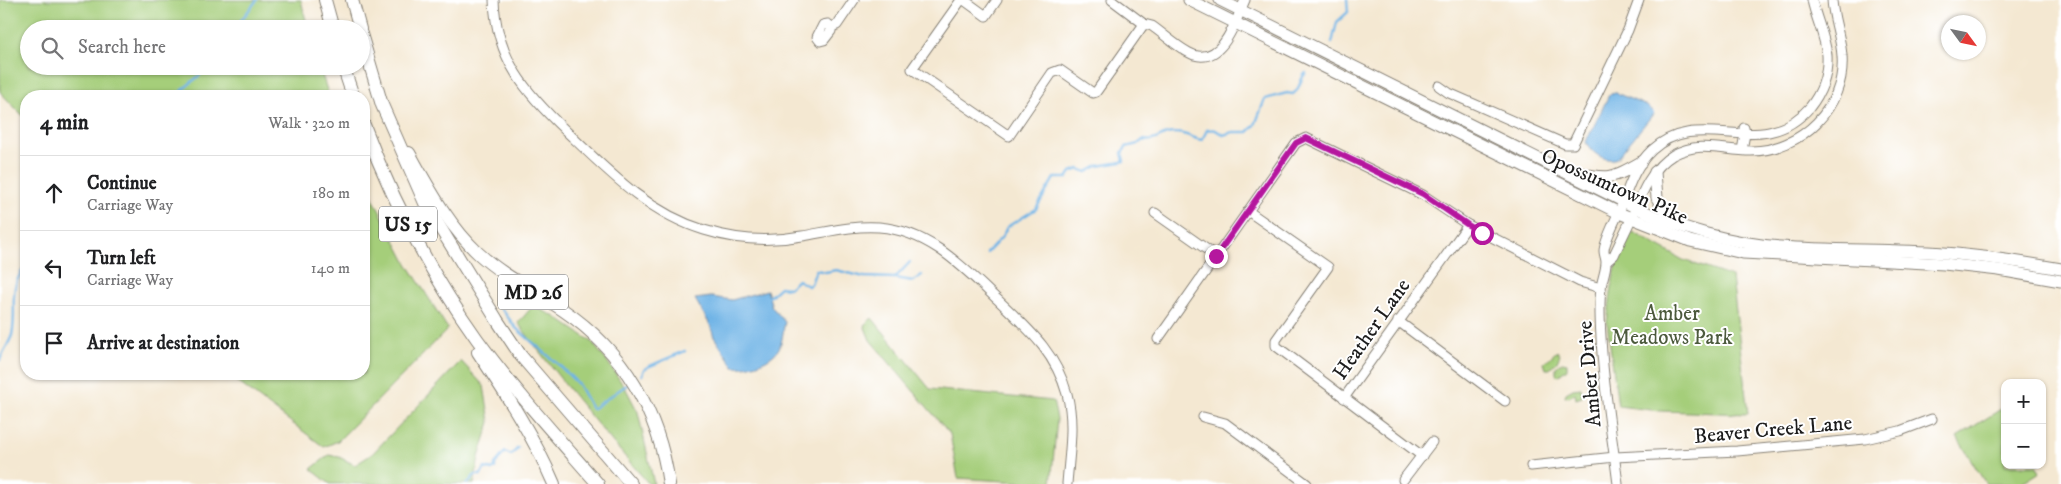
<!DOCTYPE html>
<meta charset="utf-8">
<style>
:root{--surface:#fff;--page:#f6f6f6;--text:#202124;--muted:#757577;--line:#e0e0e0}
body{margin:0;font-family:"IM FELL DW Pica",serif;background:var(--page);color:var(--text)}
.controls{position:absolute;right:15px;bottom:15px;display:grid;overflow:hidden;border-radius:10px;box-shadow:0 1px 4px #0004}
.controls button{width:45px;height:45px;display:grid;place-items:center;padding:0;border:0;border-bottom:1px solid var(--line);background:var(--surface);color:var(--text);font:25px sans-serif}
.compass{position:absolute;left:1941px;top:15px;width:45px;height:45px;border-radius:50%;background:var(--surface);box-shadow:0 1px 4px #0004;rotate:123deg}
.stop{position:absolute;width:15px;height:15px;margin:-11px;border:4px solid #b5179e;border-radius:50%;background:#fff}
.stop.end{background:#b5179e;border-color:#fff;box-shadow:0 1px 5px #0008}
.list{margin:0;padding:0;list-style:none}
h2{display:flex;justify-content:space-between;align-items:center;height:65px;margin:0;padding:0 20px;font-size:21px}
h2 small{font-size:16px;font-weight:400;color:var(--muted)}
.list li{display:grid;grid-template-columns:32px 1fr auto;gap:15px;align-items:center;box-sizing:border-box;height:75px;padding:0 20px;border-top:1px solid var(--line)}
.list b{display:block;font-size:19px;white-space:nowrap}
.list p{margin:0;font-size:16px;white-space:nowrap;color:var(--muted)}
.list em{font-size:16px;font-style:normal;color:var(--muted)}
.icon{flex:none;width:28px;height:28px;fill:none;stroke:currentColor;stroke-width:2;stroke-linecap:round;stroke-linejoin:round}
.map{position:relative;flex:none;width:2061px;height:484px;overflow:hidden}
.search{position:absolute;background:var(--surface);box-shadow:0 1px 4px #0004;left:20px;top:20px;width:350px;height:55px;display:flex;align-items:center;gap:12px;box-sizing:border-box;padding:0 18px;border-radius:28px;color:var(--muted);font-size:19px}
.panel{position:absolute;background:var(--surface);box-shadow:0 1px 4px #0004;left:20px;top:90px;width:350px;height:290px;border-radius:20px}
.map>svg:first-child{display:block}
</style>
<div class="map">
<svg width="2061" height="484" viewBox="0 0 2061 484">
<rect width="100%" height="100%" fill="#fff"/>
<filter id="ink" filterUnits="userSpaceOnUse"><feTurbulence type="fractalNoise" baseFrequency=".02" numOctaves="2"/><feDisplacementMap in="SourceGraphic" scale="10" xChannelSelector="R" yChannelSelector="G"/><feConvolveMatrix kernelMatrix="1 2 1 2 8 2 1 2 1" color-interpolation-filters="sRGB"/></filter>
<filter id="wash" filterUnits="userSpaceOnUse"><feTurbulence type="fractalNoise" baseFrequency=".0096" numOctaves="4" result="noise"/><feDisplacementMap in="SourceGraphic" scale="20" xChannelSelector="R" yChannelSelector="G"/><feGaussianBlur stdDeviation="1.12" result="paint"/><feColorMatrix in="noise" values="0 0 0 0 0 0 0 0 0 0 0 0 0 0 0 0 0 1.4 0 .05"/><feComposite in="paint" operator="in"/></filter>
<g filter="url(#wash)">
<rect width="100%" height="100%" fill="#f4e8d2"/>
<!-- green -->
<g fill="#a5ce7a" stroke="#60754b">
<path d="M0 0H301L308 29H29V66H319L329 96H26V119L0 92Z"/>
<path d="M364 181 405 260 448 329 338 441 324 447 227 374H364Z"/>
<path d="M1633 232 1683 260 1732 277 1748 414 1660 411 1618 406 1607 322 1613 279 1624 237Z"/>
<path d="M533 306 554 316 591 341 609 364 627 391 638 412 654 484H649C603 432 559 379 518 323Z"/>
<path d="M872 318 930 389 1053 401 1057 419 1051 484 958 478 950 434 870 340 864 325Z"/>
<path d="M1557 351 1560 355 1557 362 1550 369H1546L1544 363Z"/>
<path d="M461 361 484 386 490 422 479 457 474 484H330L311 469 329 455 339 457 355 465 372 454Z"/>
<path d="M1562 362 1567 363V369L1558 376 1556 374V367Z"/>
<path d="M1581 388 1582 397 1576 399 1575 393 1569 397 1565 396 1566 393 1573 389Z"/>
<path d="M2001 409 2005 416V465H2036L2040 472 2021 484H1986L1957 437Z"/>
</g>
<!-- water -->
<g fill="#6fb4e6" stroke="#466881">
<path d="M1612 93H1616L1647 106 1654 113 1617 158C1606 163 1591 153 1586 142L1609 95Z"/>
<path d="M767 290 772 307 785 322C783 329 783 339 780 346 774 361 748 369 734 367L714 337 710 325 695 299 711 297 732 300Z"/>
</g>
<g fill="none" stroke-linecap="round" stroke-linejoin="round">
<!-- stream -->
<g stroke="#6fb4e6" stroke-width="2.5">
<path d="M234 29 257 0"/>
<path d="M1332 43 1337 22 1348 12 1347 0"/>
<path d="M178 96C188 82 199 79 208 66"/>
<path d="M987 253 1002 237 1007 227 1036 209 1054 178H1067L1071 172 1079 169 1087 172 1098 166 1121 162 1124 161 1122 153 1126 147 1138 144 1143 140C1158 143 1161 132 1175 133 1188 133 1192 139 1202 140L1207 130C1216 128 1217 131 1223 135L1233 132H1248L1255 125 1265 99 1287 93 1293 94C1301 89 1299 79 1306 73"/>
<path d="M895 278 910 262"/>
<path d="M769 297 780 287 789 288 798 280 808 286 811 284 816 270 826 272 836 270 864 277 895 278 913 281 922 275"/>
<path d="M497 303 516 328 560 366 578 384 592 409 628 384"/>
<path d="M0 360C3 351 9 344 12 335 18 307 6 290 26 266"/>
<path d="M642 375 644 369 650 366 685 351"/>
<path d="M467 484 475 475H481L485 468 492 470 495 468V464L505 452 511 455 518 448"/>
</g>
</g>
</g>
<g filter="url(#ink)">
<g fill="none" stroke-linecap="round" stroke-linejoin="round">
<defs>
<g id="minor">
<path d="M494 0C496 59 526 93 566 131 608 171 648 213 704 230 736 240 770 242 802 236 827 232 853 225 879 227 929 231 962 266 997 299 1028 329 1055 351 1067 394 1075 423 1069 455 1067 484"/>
<path d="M961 0 912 69 1009 136 1052 73 1060 70 1093 93 1096 92 1144 24 1152 26C1165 35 1180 50 1194 55 1223 64 1236 20 1245 0"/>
<path d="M964 0 986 16 997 0"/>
<path d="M1112 0 1144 24"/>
<path d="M828 24 831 27V31L824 40 820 41 817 37 823 25Z"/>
<path d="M831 27 837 25 854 0"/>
<path d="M1439 86 1449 93 1565 144H1573L1628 30 1639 0"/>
<path d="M1742 150 1745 134 1744 128"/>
<path d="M1248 211 1328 267 1276 340V346L1422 456"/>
<path d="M1155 213 1216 256"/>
<path d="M1607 261 1614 255C1620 242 1626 230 1632 217 1641 195 1651 168 1673 155 1701 140 1723 151 1751 151 1801 151 1846 107 1842 56 1841 37 1833 19 1832 0"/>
<path d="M1398 321 1505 401"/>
<path d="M1158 339 1296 143 1306 138 1423 195 1468 225 1580 282 1601 288"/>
<path d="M1344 398 1468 225"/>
<path d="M1203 417 1225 423 1307 484"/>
<path d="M1531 466 1615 457 1737 451 1865 439 1900 431 1932 419"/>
<path d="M1403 480 1432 442"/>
<path d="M1618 484C1612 435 1603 386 1601 337 1600 321 1599 304 1601 288 1602 279 1606 271 1606 262 1606 258 1604 255 1604 251 1604 240 1619 214 1623 202 1630 182 1637 164 1652 150 1701 105 1761 164 1810 107 1822 92 1828 74 1827 55 1825 36 1816 19 1812 0"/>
</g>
<g id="major">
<path d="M1189 0 1619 213 1690 241 1743 253 1944 264 1999 270 2061 281"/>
<path d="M1220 0 1635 207C1679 229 1732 243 1781 247 1835 251 1890 249 1944 253 1984 256 2022 262 2061 269"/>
<path d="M1575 172C1609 180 1612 179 1641 162"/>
<path d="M1655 172 1657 198 1673 223"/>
</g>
<g id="highway">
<path d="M325 0 333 29"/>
<path d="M352 0 360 29"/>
<path d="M361 34 382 105 425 203 497 320 521 356 631 484"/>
<path d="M343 66 353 96"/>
<path d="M364 125C392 200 430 273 477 339 514 390 557 437 598 484"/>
<path d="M409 153C429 188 448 225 478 253 504 277 535 291 563 310 624 351 659 413 669 484"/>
<path d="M478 352C506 394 534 437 554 484"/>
</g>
</defs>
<!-- minor casing -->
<use href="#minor" stroke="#888277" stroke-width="11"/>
<!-- major casing -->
<use href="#major" stroke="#888277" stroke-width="13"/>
<!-- highway casing -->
<use href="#highway" stroke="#888277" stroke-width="14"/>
<!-- minor -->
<use href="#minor" stroke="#fff" stroke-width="9"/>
<!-- major -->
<use href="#major" stroke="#fff" stroke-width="11"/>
<!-- highway -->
<use href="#highway" stroke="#fff" stroke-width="12"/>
</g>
</g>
<g fill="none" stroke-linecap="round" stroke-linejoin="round" filter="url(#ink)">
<!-- route -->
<path stroke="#b5179e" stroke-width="6" d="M1216 256 1296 143 1306 138 1423 194 1468 225 1482 233"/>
</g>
<g text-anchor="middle" stroke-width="4" stroke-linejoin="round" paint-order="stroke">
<!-- shield labels -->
<g fill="#fff" stroke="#606060" stroke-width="1">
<rect x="379" y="206.5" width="58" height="35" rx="4"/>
<rect x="498" y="274.5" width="70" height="35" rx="4"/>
</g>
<g font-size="20" font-weight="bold" fill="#1c1c1c">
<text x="408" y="231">US 15</text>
<text x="533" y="299">MD 26</text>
</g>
<!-- street labels -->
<g font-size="21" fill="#1c1c1c" stroke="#fff">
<text transform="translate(1615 186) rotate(24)" y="7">Opossumtown Pike</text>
<text transform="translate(1371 329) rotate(-55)" y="7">Heather Lane</text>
<text transform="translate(1589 374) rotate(-95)" y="7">Amber Drive</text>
<text transform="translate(1773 429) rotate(-5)" y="7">Beaver Creek Lane</text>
</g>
<!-- park labels -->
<g font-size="21" fill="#4c5a3d" stroke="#fff">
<text x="1672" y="320">Amber<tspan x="1672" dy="24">Meadows Park</tspan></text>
</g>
</g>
</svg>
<div class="controls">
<button>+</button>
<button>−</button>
</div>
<svg class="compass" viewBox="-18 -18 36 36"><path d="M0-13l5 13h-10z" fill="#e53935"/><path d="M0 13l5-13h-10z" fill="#757577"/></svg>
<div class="stop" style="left:1482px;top:233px"></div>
<div class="stop end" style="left:1216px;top:256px"></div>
<div class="search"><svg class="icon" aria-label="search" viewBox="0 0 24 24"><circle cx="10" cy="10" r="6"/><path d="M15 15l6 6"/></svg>Search here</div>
<section class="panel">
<h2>4 min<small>Walk · 320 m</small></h2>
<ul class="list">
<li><svg class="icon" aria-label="ahead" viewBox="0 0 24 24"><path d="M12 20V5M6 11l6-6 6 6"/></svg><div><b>Continue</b><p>Carriage Way</p></div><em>180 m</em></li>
<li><svg class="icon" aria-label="left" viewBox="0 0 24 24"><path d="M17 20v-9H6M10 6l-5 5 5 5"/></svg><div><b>Turn left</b><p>Carriage Way</p></div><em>140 m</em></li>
<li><svg class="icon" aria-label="arrive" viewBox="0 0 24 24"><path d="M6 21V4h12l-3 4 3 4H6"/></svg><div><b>Arrive at destination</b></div></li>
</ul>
</section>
</div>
